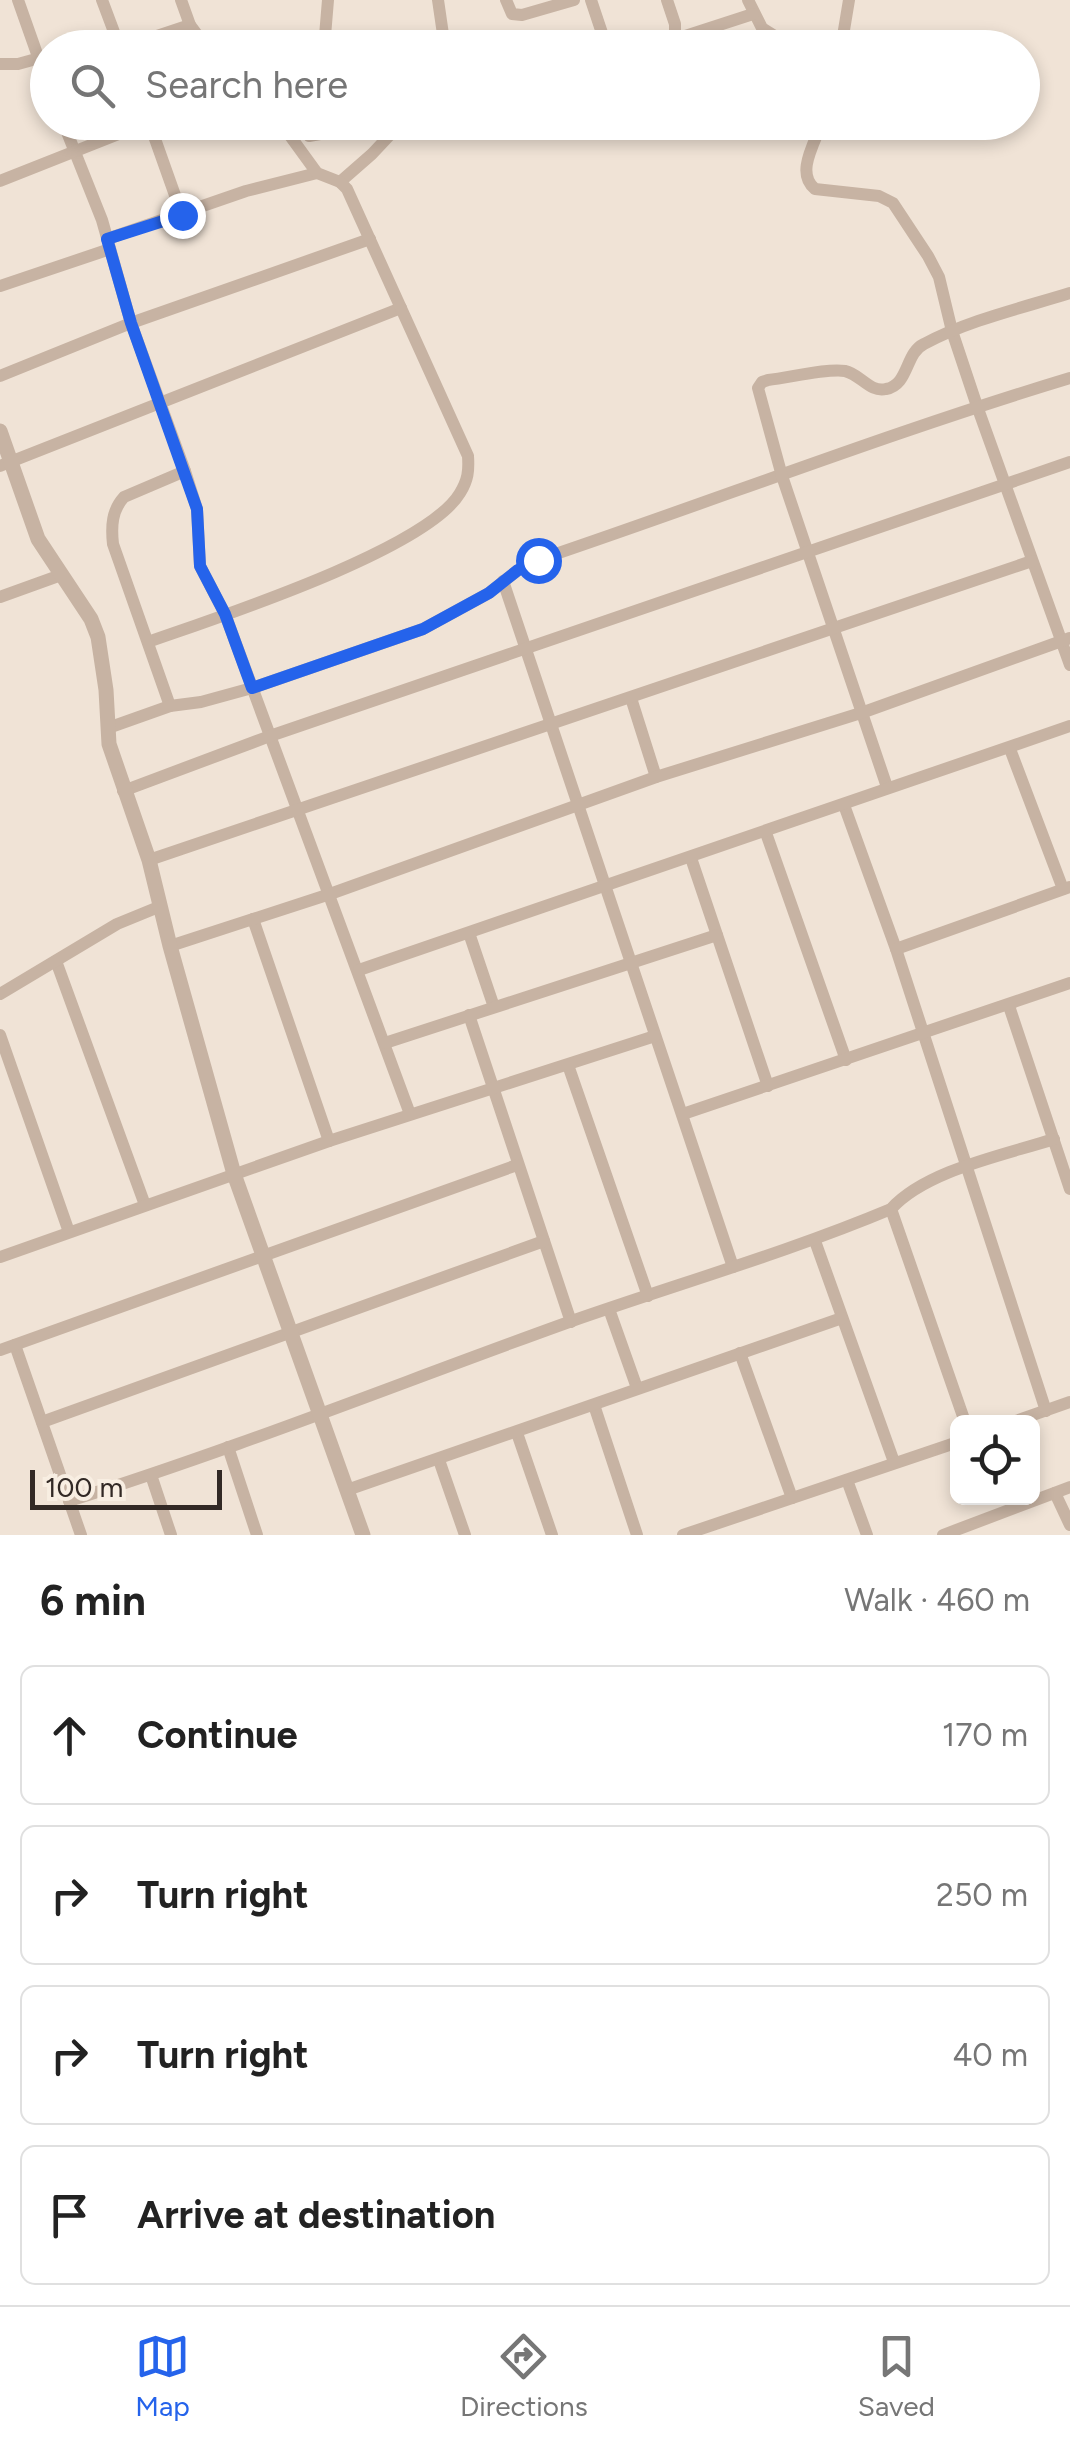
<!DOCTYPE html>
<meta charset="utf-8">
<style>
:root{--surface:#fff;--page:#f6f6f6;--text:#222;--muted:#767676;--line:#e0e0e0;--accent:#2563eb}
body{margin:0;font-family:Figtree,sans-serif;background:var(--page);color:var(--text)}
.controls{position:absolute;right:30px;bottom:30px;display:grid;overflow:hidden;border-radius:15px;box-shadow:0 5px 15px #0003}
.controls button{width:90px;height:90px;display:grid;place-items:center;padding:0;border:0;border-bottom:2px solid var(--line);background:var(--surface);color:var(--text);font:50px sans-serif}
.scale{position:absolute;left:30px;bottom:25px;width:192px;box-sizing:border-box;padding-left:10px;border:5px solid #322925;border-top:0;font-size:28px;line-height:35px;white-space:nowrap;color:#322925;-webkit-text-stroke:8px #f8eee2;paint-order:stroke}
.stop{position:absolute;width:30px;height:30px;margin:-22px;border:8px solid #2563eb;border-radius:50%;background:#fff}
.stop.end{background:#2563eb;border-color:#fff;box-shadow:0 2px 10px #0008}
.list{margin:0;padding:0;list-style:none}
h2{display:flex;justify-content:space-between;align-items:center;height:130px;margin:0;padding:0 40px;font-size:42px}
h2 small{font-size:32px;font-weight:400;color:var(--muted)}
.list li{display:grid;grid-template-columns:65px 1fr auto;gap:30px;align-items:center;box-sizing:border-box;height:140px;margin:0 20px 20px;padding:0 20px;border:2px solid var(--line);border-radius:15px}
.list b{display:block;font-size:38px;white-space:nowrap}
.list em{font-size:32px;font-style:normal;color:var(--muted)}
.icon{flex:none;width:55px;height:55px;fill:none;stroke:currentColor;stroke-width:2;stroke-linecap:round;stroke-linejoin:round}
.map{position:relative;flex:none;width:1070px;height:1535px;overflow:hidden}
.search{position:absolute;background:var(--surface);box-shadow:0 5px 15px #0003;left:30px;right:30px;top:30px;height:110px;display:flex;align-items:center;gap:25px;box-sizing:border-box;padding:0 35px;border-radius:55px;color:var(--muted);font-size:38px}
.sheet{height:770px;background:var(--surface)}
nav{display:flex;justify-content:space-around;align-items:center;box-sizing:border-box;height:140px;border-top:2px solid var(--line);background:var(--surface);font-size:28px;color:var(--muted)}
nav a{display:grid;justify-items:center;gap:5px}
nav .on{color:var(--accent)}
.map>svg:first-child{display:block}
</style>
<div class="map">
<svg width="1070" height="1535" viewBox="0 0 1070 1535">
<rect width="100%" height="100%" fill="#f0e3d6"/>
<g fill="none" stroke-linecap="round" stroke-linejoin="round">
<!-- minor -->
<g stroke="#c7b3a3" stroke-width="12">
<path d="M18 0 48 85"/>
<path d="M102 0 120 48"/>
<path d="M181 0 190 25 207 48"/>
<path d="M438 0 445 48"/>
<path d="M506 0 512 14 522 15 574 0"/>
<path d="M591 0 607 48"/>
<path d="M667 0 675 24V46"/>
<path d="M748 0 762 28 794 48"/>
<path d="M676 39 753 14"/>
<path d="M121 48 190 25"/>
<path d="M324 48 328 0"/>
<path d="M841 48 849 0"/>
<path d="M0 64H18L36 59"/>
<path d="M63 122 102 220 131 323 185 471 197 509 200 566 225 614 410 1114"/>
<path d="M149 122 182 215"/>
<path d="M822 122C815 143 795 173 815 189L879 196 893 203 928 256 939 277 952 331 977 406 1070 665"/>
<path d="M309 136 387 122"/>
<path d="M0 181 149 122"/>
<path d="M340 182 372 154 402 122"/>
<path d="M107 239 246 191 317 173"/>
<path d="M0 286 110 249"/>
<path d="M0 376 131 323 370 239"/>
<path d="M0 466 401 308"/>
<path d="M503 581 733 1267"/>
<path d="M0 597 61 575"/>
<path d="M148 642C216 618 426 550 460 493 468 480 469 471 468 456L347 189 340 182 317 173 280 122"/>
<path d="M631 698 656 777"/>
<path d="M170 706 113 544C111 526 112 510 124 497L185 471"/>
<path d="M108 728 170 706 201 702 252 688 423 629 489 593 518 570 538 560C716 500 891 432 1070 378"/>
<path d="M1010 749 1063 889"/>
<path d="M887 787 782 476 758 388 762 382 768 380C789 378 826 368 845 371 860 374 870 393 886 389 909 385 905 353 924 344 969 320 1022 308 1070 293"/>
<path d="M123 791 270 736 1070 462"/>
<path d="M844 805 896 949 1046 1411"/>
<path d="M766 833 846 1060"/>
<path d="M691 858 768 1086"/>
<path d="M149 860 1032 561"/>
<path d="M253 919 329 1141"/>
<path d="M469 933 494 1007"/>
<path d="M170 946 330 894 656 777 864 712 1070 638"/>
<path d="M896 949 1070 887"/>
<path d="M56 961 145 1205"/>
<path d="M359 970 1070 726"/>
<path d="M0 994 117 924 161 906"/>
<path d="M1009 1006 1070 1189"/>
<path d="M469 1015 571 1322"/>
<path d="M0 1035 69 1232"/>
<path d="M385 1043 717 935"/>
<path d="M568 1065 648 1296"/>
<path d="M683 1114 1070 983"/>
<path d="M891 1209 965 1422"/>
<path d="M815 1241 894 1462"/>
<path d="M0 1257 329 1141 655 1036"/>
<path d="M609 1309 637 1388"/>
<path d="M15 1345 81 1535"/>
<path d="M0 1350 517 1165"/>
<path d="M740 1353 792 1498"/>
<path d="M594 1405 637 1535"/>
<path d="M42 1422 544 1241"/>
<path d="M1013 1422 1070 1402"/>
<path d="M517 1433 552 1535"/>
<path d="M228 1447 257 1535"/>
<path d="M439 1460 465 1535"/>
<path d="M151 1475 171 1535"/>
<path d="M847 1480 867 1535"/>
<path d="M347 1490 842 1318"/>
<path d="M1055 1493 1070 1525"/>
<path d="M69 1501C238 1448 402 1382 569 1322 677 1284 786 1253 891 1209 926 1170 1005 1155 1054 1139"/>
<path d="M683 1535 958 1442"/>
<path d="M943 1535 1070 1487"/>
</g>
<!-- tertiary -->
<path stroke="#c7b3a3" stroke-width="15" d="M0 431 38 539 91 619 98 637 106 690 109 744 149 860 170 946 234 1174 363 1535"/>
</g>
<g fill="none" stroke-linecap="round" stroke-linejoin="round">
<!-- route -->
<path stroke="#2563eb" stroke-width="12" d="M182 215 107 239 131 323 197 509 200 566 225 614 252 688 423 629 489 593 518 570 538 560"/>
</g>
</svg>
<div class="controls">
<button><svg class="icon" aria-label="locate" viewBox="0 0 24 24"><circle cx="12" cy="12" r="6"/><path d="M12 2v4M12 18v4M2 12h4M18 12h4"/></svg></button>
</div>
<div class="scale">100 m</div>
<div class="stop" style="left:538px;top:560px"></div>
<div class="stop end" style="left:182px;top:215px"></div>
<div class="search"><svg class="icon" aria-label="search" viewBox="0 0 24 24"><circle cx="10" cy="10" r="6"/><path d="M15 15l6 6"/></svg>Search here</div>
</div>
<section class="sheet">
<h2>6 min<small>Walk · 460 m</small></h2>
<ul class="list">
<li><svg class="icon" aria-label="ahead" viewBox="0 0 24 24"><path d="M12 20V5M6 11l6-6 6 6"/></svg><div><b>Continue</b></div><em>170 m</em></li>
<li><svg class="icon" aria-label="right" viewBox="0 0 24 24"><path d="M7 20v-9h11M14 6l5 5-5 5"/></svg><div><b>Turn right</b></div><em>250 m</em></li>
<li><svg class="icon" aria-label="right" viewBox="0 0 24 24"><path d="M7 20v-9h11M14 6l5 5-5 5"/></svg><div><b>Turn right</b></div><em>40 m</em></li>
<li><svg class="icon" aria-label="arrive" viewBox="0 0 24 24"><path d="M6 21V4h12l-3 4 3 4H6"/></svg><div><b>Arrive at destination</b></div></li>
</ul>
</section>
<nav>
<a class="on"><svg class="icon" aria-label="map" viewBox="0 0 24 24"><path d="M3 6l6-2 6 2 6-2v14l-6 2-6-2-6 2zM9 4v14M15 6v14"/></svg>Map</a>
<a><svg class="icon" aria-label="directions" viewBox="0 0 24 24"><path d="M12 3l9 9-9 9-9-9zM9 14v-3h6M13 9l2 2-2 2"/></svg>Directions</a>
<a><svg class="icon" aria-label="saved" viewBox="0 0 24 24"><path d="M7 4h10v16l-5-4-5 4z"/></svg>Saved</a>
</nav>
